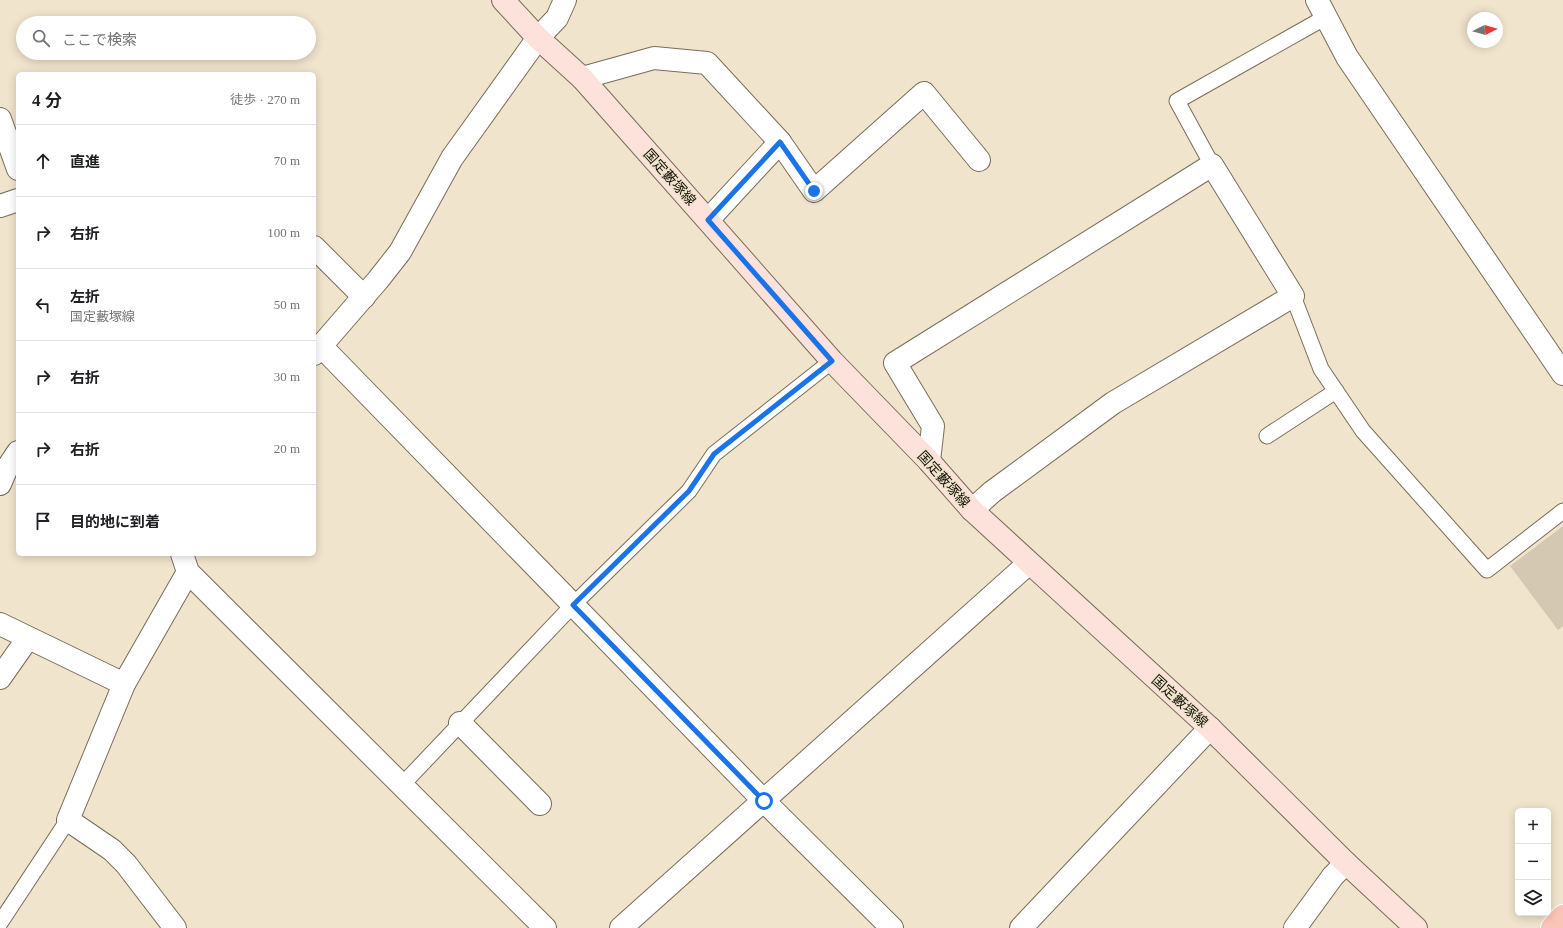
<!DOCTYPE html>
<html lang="ja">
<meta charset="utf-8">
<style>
:root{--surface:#fff;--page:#f2f2f2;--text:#202124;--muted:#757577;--line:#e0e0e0}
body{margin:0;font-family:"Times New Roman","Noto Sans JP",serif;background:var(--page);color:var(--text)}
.controls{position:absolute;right:12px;bottom:12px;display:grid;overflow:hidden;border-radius:6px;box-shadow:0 2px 10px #0003}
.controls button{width:36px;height:36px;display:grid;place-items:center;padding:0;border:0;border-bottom:1px solid var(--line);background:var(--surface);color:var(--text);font:20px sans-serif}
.compass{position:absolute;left:1467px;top:12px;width:36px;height:36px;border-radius:50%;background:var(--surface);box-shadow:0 2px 10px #0003;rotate:84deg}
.stop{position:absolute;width:12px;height:12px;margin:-9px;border:3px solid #1a73e8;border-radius:50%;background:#fff}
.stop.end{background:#1a73e8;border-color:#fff;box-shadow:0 1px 4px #0008}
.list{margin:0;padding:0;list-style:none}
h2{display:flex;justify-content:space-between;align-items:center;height:52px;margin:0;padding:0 16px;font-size:17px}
h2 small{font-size:13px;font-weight:400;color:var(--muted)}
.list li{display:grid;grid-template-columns:26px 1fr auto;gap:12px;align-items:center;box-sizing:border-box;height:72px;padding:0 16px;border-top:1px solid var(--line)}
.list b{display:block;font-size:15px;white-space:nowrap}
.list p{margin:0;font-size:13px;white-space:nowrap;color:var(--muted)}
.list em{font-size:13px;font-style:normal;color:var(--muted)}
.icon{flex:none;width:22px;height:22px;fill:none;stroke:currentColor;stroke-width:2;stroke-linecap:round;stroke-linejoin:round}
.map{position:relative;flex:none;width:1563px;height:928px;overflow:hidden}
.search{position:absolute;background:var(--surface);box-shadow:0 2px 10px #0003;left:16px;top:16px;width:300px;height:44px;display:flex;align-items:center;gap:10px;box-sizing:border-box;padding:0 14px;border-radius:22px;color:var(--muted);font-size:15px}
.panel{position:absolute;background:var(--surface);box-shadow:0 2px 10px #0003;left:16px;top:72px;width:300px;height:484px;border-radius:6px}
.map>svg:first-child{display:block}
</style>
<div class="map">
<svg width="1563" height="928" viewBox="0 0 1563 928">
<rect width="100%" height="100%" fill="#f1e4cd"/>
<!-- building -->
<path fill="#d5c8b2" d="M1563 526V626L1558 630 1510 566Z"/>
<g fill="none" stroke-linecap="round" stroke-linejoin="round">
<defs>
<g id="service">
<path d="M1212 165 1177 101 1326 17"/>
<path d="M1293 296 1321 369 1363 431 1487 570 1563 511"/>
<path d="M1267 436 1336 391"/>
<path d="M401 786 573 605 689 491 714 454 832 361"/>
<path d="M0 923 68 820"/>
</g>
<g id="minor">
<path d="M1317 0 1347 57 1563 374"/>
<path d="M582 78 654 58 707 63 780 142 814 191 924 93 979 160"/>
<path d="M0 119 18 169"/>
<path d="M0 206 18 200"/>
<path d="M708 220 780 142"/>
<path d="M314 247 364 297"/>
<path d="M321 346 764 801 892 928"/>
<path d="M314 354 378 280 400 252 452 158 538 38"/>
<path d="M929 461 933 426 895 363 1212 165 1293 296 1113 403 992 492 972 510"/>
<path d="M0 484 6 470 18 452"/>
<path d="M182 554 188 572 545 928"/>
<path d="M0 624 124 684"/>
<path d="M0 678 28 638"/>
<path d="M460 723 540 804"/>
<path d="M175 928 126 864 112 850 68 820 124 684 188 572"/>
<path d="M621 928 1029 563"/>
<path d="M1021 928 1210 728"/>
<path d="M1295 928 1333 876 1346 863"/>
</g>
<path id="tertiary" d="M538 38 557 18 565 0"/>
<path id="secondary" d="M503 0 538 38 582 78 832 361 929 461 972 510 1210 728 1346 863 1416 928"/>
<path id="primary" d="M1552 928 1563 916"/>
</defs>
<!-- service casing -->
<use href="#service" stroke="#796d59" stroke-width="17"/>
<!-- minor casing -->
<use href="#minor" stroke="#796d59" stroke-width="24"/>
<!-- tertiary casing -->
<use href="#tertiary" stroke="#796d59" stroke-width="24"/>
<!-- secondary casing -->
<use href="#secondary" stroke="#796d59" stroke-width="24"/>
<!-- primary casing -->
<use href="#primary" stroke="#fff" stroke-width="24"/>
<!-- service -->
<use href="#service" stroke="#fff" stroke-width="15"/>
<!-- minor -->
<use href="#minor" stroke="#fff" stroke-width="22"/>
<!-- tertiary -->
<use href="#tertiary" stroke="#fff" stroke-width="22"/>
<!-- secondary -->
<use href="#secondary" stroke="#fce2da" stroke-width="22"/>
<!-- primary -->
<use href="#primary" stroke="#fac5b6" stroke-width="22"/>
</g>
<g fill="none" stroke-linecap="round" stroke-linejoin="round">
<!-- route -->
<path stroke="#1a73e8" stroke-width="5" d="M764 801 573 605 689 491 714 454 832 361 708 220 780 142 814 191"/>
</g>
<g text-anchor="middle" stroke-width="3.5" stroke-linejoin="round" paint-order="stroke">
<!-- street labels -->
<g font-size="14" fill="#18140c" stroke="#f1e4cd">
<text transform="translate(670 177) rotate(48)" y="5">国定藪塚線</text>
<text transform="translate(944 479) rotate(48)" y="5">国定藪塚線</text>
<text transform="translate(1180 701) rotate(42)" y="5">国定藪塚線</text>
</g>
</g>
</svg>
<div class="controls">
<button>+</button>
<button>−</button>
<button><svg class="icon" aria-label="layers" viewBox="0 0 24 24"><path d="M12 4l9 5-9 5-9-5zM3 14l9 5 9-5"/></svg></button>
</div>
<svg class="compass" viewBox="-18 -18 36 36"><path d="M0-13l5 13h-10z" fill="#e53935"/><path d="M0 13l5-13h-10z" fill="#757577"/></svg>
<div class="stop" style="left:764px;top:801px"></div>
<div class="stop end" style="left:814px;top:191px"></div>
<div class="search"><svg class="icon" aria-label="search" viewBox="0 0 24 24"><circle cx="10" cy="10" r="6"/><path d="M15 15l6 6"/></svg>ここで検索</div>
<section class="panel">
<h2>4 分<small>徒歩 · 270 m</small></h2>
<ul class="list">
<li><svg class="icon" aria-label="ahead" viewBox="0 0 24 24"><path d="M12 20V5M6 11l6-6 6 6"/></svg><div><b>直進</b></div><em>70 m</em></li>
<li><svg class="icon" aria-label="right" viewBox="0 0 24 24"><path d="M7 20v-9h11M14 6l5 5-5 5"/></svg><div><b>右折</b></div><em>100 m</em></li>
<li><svg class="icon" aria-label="left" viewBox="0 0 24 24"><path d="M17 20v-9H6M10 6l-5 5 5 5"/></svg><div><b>左折</b><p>国定藪塚線</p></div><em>50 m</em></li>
<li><svg class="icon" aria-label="right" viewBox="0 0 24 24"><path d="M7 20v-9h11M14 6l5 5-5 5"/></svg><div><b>右折</b></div><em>30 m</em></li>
<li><svg class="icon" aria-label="right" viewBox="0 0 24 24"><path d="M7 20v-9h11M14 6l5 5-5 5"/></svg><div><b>右折</b></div><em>20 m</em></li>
<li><svg class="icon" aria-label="arrive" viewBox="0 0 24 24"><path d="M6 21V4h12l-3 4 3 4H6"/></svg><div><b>目的地に到着</b></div></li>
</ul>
</section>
</div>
